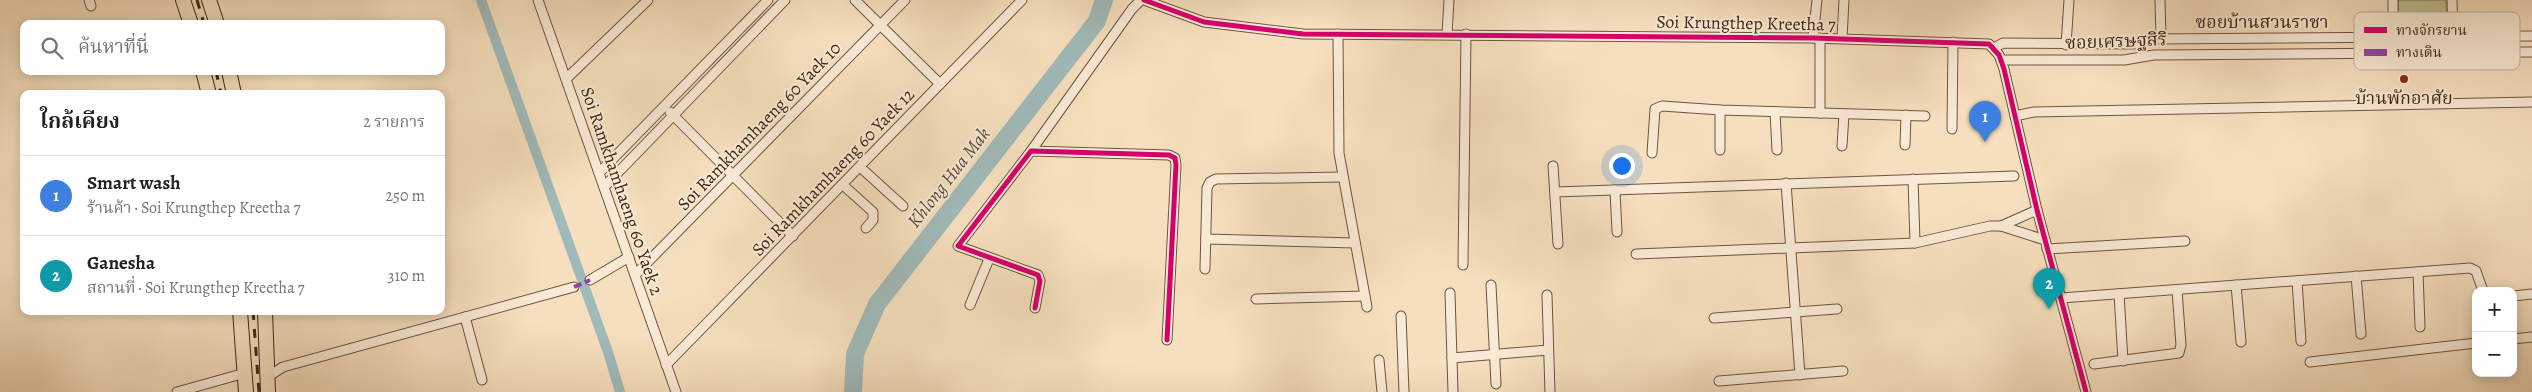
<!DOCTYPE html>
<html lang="th">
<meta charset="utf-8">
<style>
:root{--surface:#fff;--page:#f6f6f6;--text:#202124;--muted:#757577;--line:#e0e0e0;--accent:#ea580c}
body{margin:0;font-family:Alegreya,"Noto Serif Thai",serif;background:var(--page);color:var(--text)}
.controls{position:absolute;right:15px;bottom:15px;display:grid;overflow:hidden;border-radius:10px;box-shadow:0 2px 12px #0003}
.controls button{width:45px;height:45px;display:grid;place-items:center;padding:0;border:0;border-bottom:1px solid var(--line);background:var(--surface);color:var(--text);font:25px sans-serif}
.you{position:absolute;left:1621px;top:165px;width:18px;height:18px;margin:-12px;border:4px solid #fff;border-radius:50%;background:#1a73e8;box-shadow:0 0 0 8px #1a73e833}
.badge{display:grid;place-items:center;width:32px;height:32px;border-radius:50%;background:var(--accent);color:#fff;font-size:16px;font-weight:700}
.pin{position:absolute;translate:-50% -41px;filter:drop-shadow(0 1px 2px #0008)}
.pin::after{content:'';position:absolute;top:26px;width:18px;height:15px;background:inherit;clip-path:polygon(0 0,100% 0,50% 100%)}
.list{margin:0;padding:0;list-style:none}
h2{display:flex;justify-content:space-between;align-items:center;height:65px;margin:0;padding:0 20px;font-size:21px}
h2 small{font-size:16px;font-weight:400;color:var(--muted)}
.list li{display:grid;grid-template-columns:32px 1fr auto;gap:15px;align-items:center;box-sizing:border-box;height:80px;padding:0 20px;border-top:1px solid var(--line)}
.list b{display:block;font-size:19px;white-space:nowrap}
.list p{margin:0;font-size:16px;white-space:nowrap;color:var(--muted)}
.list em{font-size:16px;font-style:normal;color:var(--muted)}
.icon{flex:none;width:28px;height:28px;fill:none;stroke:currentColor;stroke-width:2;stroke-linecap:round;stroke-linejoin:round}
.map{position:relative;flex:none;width:2532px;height:392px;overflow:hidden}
.search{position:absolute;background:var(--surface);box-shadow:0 2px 12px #0003;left:20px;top:20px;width:425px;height:55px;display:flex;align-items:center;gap:12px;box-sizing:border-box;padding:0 18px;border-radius:10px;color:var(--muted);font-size:19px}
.panel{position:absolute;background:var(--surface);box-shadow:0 2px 12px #0003;left:20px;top:90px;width:425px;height:225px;border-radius:10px}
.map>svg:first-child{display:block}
</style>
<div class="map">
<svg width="2532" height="392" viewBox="0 0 2532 392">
<rect width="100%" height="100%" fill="#f6dfbe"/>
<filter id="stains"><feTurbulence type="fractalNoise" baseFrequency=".004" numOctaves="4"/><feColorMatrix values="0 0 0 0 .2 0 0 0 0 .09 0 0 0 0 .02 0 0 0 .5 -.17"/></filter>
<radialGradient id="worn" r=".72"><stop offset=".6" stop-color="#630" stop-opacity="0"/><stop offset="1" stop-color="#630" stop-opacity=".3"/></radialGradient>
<!-- green -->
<path fill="#bec190" stroke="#7f7454" d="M2398 0H2446L2447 31 2399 32Z"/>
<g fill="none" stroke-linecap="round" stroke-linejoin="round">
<!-- canal -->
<path stroke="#a0baba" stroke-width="10" d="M481 0 608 352 620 392"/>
<!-- river -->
<path stroke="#a0baba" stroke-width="18" d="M853 392 855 354 877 304 1097 21 1104 0"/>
<defs>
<g id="minor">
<path d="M89 0 91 6"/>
<path d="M538 0 676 392"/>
<path d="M855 0 940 84"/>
<path d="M1144 0 1204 22 1303 34 1813 38 1989 44 1999 55 2004 69 2037 210 2086 392"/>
<path d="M2160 0 2161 39"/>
<path d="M2452 0 2453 37"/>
<path d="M1338 34 1339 153 1367 307"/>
<path d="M1447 34 1449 0"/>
<path d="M2393 37V0"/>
<path d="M1813 38 1817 0"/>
<path d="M1842 38 1844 0"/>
<path d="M2066 45 2069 0"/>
<path d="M1994 48 2003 43 2137 44 2152 39 2532 36"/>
<path d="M2001 60H2124L2154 55 2532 52"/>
<path d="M566 79 648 0"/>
<path d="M670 112 793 236"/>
<path d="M1775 112 1777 150"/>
<path d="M1820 113V38"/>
<path d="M2015 116 2034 112 2532 102"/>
<path d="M1952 129 1953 42"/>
<path d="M1905 145 1906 115"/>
<path d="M1842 146 1844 114"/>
<path d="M1720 150V110"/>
<path d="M1031 151 1132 9 1141 0"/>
<path d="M1652 153 1655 109 1662 106 1720 110 1925 116"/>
<path d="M1553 166 1558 244"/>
<path d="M860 167 903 206"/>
<path d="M599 173 768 0"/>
<path d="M1913 179 1915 243"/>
<path d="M1786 183 1800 375"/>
<path d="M843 185 873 212V220L866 228"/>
<path d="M604 187 785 0"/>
<path d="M1615 190 1617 232"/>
<path d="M1555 192 2014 176"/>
<path d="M2001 226 2037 210"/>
<path d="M1206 239 1355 243"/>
<path d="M2047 249 2185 241"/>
<path d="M1636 254 1915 243 1990 226H2001L2045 240"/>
<path d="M1463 265 1466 34"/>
<path d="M1205 269 1207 188 1210 182 1216 179 1343 177"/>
<path d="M2418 272 2420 327"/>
<path d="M635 275 905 0"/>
<path d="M2356 276 2361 334"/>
<path d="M590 280 629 257"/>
<path d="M2297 281 2301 341"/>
<path d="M1491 285 1496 384"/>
<path d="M2236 285 2241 342"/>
<path d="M1450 293 1453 392"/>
<path d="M2119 294 2123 361"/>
<path d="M1547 295 1550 392"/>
<path d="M2513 296 2532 294"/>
<path d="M2061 298 2470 268 2476 271 2483 291"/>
<path d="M1256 299 1365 296"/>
<path d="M970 305 989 259"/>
<path d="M1035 308 1040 281 1038 275 958 246 1031 151 1169 155 1175 158 1176 165 1167 340"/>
<path d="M1401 316 1404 392"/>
<path d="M465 317 482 380"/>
<path d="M1714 318 1837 309"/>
<path d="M2513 339 2532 337"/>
<path d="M1452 358 1548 350"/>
<path d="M1379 360 1382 392"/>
<path d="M2310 362 2476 343"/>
<path d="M2094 364 2179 353 2181 345 2177 290"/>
<path d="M666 365 1022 0"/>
<path d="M269 376 283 367 574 287"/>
<path d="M1719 381 1843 371"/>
<path d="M177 392 245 373"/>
</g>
<g id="primary">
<path d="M183 0 191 24"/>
<path d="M209 0 217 24"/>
<path d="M203 71 209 94"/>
<path d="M229 71 234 94"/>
<path d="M240 311 246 392"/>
<path d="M265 311 268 392"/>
</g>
</defs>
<!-- minor casing -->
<use href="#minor" stroke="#6e5441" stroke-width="11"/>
<!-- primary casing -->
<use href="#primary" stroke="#402617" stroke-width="16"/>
<!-- minor -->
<use href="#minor" stroke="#f9ead5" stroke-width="9"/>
<!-- primary -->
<use href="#primary" stroke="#f6dfbe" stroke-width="14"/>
<!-- rail -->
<g stroke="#402617" stroke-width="3" stroke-dasharray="9 9" stroke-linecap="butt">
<path d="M197 0 204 24"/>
<path d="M216 71 221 94"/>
<path d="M253 311 259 392"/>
</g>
<!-- quiet -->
<path stroke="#8e44ad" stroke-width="4" stroke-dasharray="8 4" stroke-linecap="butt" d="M574 287 590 280"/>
<defs>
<g id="cycleway">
<path d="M1144 0 1204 22 1303 34 1813 38 1989 44 1999 55 2004 69 2037 210 2086 392"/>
<path d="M1035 308 1040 281 1038 275 958 246 1031 151 1169 155 1175 158 1176 165 1167 340"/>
</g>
</defs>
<!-- cycleway casing -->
<use href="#cycleway" stroke="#f9ead5" stroke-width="8"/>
<!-- cycleway -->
<use href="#cycleway" stroke="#d6006c" stroke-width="5"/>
</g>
<!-- markers -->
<circle fill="#8f2418" stroke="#f9ead5" stroke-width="2" cx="2404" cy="79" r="5"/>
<g text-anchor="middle" stroke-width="4" stroke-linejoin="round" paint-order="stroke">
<!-- street labels -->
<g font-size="18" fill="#402617" stroke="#f9ead5">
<text x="2262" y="28">ซอยบ้านสวนราชา</text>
<text transform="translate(1746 23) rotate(1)" y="6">Soi Krungthep Kreetha 7</text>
<text transform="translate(2116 41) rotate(-2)" y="6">ซอยเศรษฐสิริ</text>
<text transform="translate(759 126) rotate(-46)" y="6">Soi Ramkhamhaeng 60 Yaek 10</text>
<text transform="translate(833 172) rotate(-46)" y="6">Soi Ramkhamhaeng 60 Yaek 12</text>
<text transform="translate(622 191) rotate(71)" y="6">Soi Ramkhamhaeng 60 Yaek 2</text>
</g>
<!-- poi labels -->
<g font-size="18" fill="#402617" stroke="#f9ead5">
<text x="2404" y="104">บ้านพักอาศัย</text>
</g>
<!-- water labels -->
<g font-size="19" font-style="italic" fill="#584b40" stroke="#f9ead5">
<text transform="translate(948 177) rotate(-52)" y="7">Khlong Hua Mak</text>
</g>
</g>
<!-- legend -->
<rect x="2354" y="12" width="166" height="58" rx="8" fill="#f9ead5" stroke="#c2af9c" stroke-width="1"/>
<rect x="2364" y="27" width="23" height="6" fill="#d6006c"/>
<rect x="2364" y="49" width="23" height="7" fill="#8e44ad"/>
<g font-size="14" fill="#402617">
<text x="2396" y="35">ทางจักรยาน</text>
<text x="2396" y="57">ทางเดิน</text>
</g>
<rect width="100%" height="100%" filter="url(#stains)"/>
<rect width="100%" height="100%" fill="url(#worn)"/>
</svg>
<div class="controls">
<button>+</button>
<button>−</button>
</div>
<div class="you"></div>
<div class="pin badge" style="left:1985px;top:142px;background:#3f7fe0">1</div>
<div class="pin badge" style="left:2049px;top:309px;background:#0f9aa8">2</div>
<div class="search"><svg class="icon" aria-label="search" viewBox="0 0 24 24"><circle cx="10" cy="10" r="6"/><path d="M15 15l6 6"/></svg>ค้นหาที่นี่</div>
<section class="panel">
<h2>ใกล้เคียง<small>2 รายการ</small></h2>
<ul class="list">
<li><span class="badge" style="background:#3f7fe0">1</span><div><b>Smart wash</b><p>ร้านค้า · Soi Krungthep Kreetha 7</p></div><em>250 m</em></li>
<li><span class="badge" style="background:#0f9aa8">2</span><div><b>Ganesha</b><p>สถานที่ · Soi Krungthep Kreetha 7</p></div><em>310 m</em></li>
</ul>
</section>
</div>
